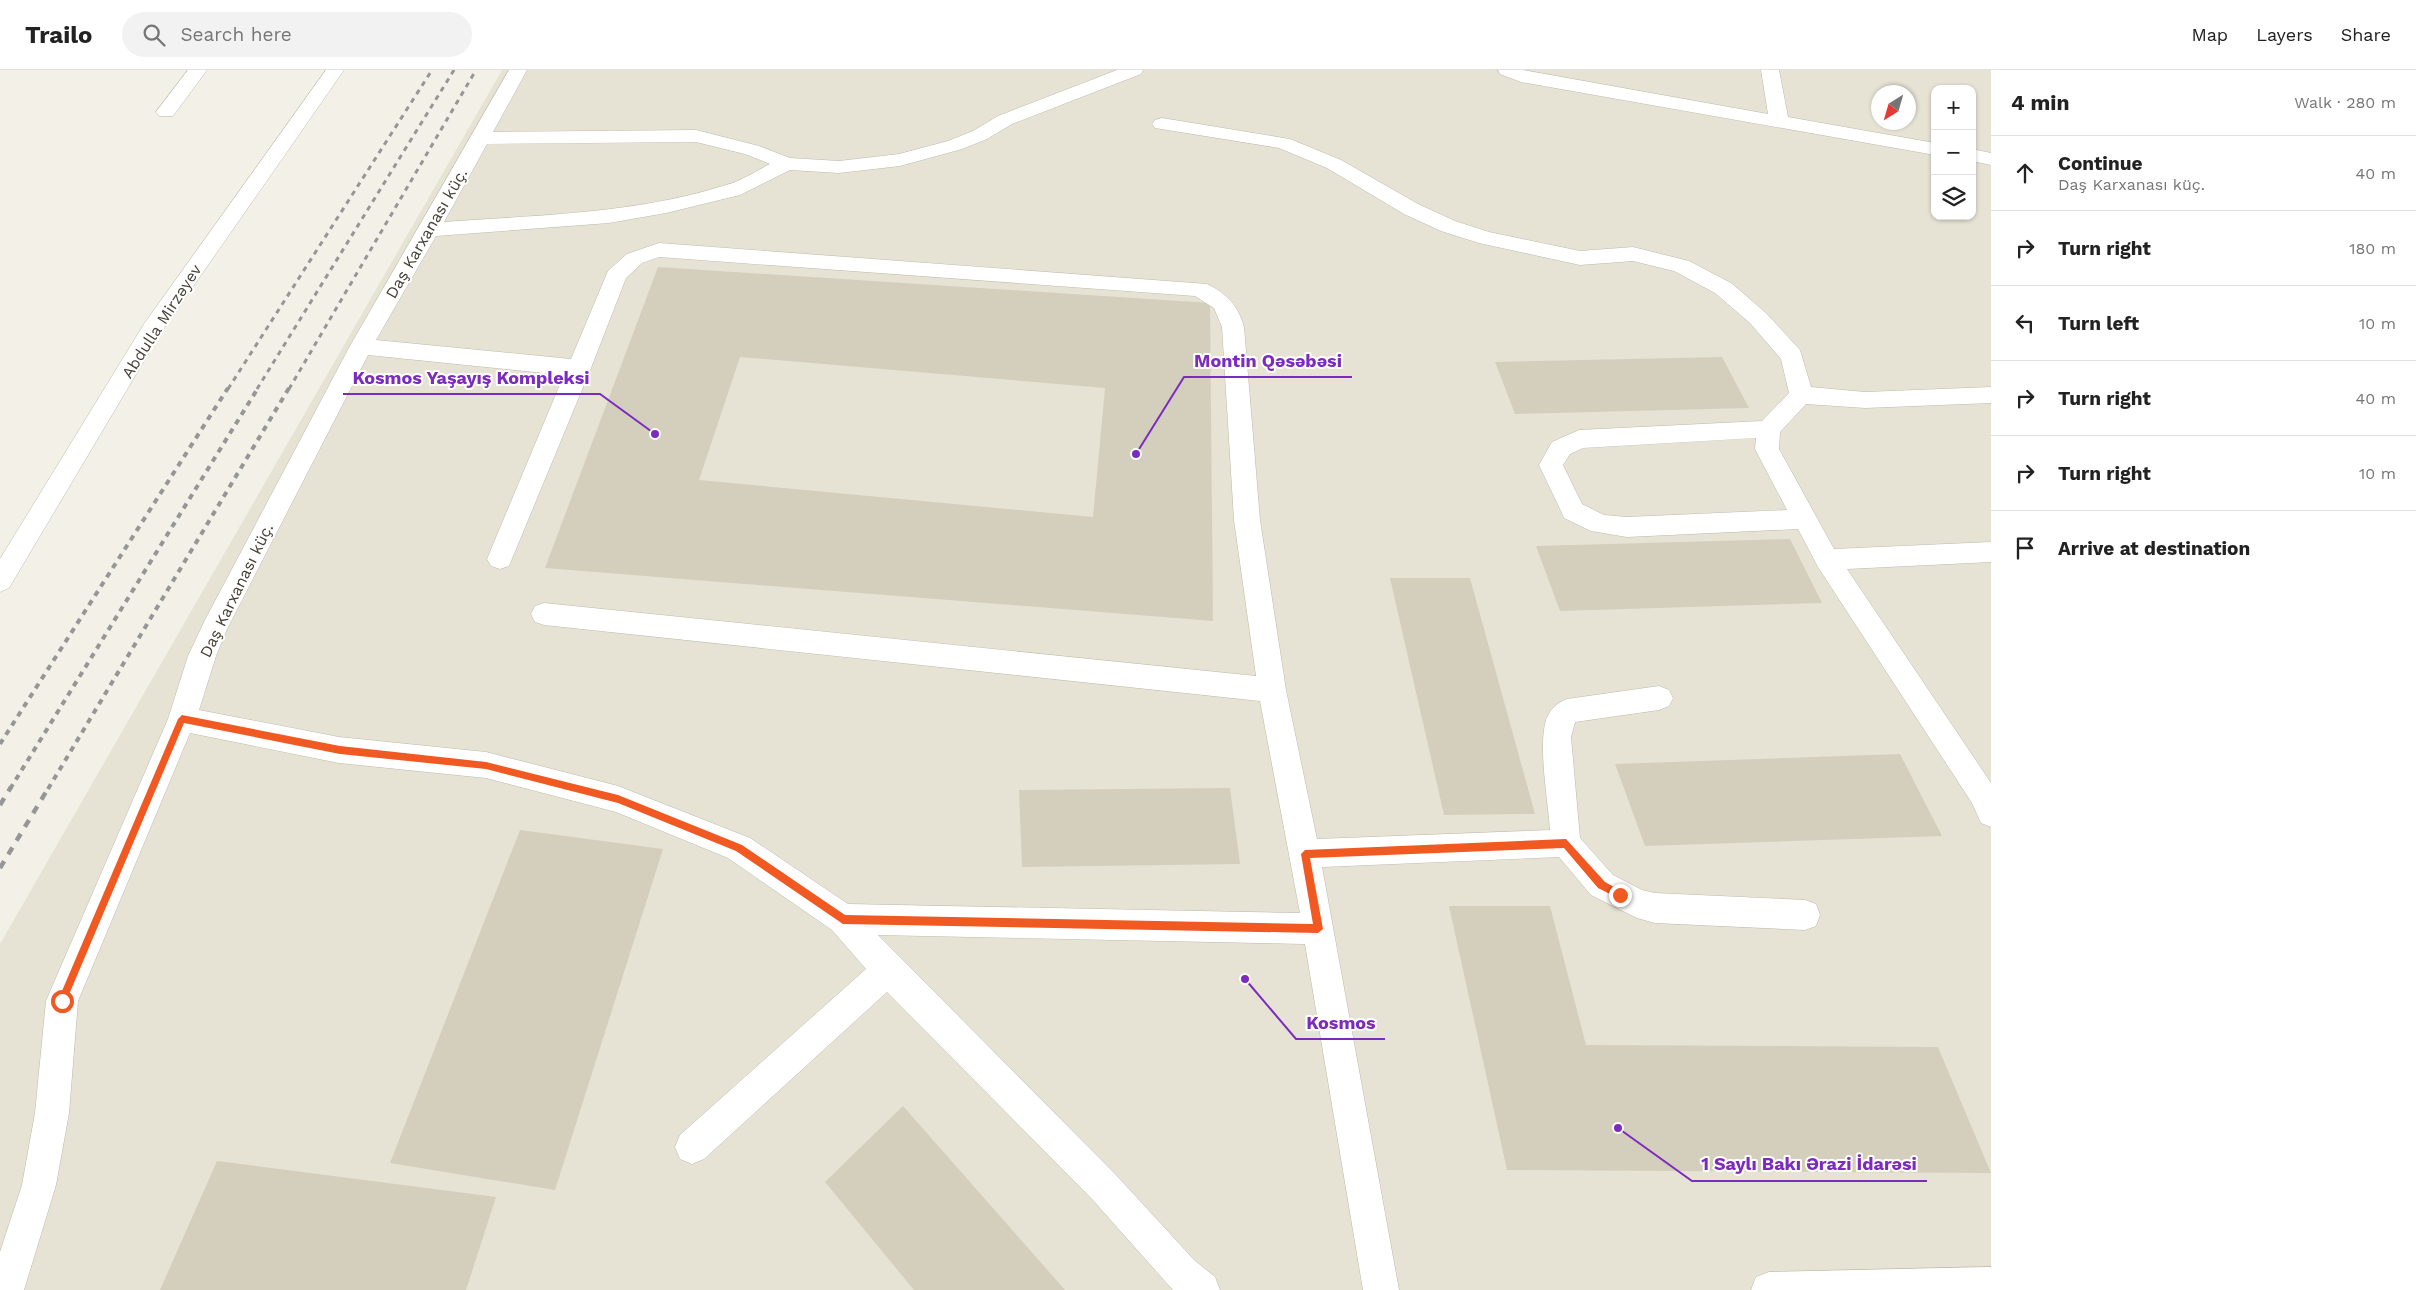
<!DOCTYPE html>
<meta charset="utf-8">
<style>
:root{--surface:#fff;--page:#f2f2f2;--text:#222;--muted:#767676;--line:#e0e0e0}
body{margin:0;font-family:"Work Sans",sans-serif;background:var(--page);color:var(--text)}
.controls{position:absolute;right:15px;top:15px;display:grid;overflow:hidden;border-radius:10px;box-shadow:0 1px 4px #0004}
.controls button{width:45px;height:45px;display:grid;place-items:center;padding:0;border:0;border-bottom:1px solid var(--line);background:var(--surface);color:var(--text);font:25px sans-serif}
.compass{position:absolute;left:1871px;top:15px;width:45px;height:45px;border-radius:50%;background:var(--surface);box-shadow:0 1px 4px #0004;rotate:217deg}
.stop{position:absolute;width:15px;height:15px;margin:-11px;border:4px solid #f05921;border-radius:50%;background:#fff}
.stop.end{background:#f05921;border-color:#fff;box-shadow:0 1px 5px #0008}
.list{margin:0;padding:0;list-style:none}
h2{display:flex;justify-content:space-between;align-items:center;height:65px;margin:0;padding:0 20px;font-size:21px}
h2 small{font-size:16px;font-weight:400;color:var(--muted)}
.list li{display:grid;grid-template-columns:32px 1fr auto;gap:15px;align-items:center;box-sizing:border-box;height:75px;padding:0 20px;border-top:1px solid var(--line)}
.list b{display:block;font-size:19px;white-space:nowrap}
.list p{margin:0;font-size:16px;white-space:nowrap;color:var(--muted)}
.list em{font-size:16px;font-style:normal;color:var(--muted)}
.icon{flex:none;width:28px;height:28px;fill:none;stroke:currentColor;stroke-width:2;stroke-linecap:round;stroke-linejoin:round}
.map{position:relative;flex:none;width:1991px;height:1220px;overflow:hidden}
header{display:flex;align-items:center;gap:30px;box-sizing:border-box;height:70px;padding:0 25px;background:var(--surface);border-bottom:1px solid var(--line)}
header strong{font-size:24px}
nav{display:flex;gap:28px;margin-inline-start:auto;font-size:18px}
.search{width:350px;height:45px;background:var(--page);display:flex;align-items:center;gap:12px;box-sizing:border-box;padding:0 18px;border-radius:28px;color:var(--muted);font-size:19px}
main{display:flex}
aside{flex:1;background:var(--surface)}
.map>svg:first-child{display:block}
</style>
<header>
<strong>Trailo</strong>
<div class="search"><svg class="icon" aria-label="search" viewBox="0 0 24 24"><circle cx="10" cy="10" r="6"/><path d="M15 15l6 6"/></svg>Search here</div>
<nav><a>Map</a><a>Layers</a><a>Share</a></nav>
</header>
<main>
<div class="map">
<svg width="1991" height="1220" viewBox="0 0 1991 1220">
<rect width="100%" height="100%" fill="#f3f1e7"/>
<!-- residential -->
<path fill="#e6e3d5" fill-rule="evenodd" d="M502 0H1991V1220H0V874ZM1935 19H1972V146H1935ZM1878 22H1908V52H1878Z"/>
<!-- building -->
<g fill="#d4cebd" fill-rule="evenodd">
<path d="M658 197 1210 233 1213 551 545 498ZM740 287 1105 318 1093 447 699 410Z"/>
<path d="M1722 287 1749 338 1515 344 1495 292Z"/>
<path d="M1790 469 1822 533 1560 541 1536 476Z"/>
<path d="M1390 508H1470L1535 744 1444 745Z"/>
<path d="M1900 684 1942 766 1645 776 1615 694Z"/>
<path d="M1230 718 1240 794 1022 797 1019 720Z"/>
<path d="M520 760 663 779 555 1120 390 1093Z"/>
<path d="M1449 836H1550L1586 975 1938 977 1991 1103 1507 1100Z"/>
<path d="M903 1036 1065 1220H914L825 1112Z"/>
<path d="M217 1091 496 1127 466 1220H160Z"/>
</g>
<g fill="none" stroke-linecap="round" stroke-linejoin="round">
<defs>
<g id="minor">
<path d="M188 0H207L173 46H159L156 42Z"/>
<path d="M326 0H344L160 264 9 518 0 522V489L144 254Z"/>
<path d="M509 0H527L493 62 696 60 759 76 790 88 839 91 899 84 948 71 973 61 998 46 1117 0H1143L1141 4 1012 54 987 69 962 79 900 96 839 103 790 100 740 125 666 143 609 153 436 166 376 270 571 289 608 201 627 184 659 173 1207 214C1227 224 1238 235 1244 257L1260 450 1286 620 1317 769 1550 760C1548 731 1538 676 1546 650 1550 639 1557 633 1567 629L1659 616 1669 620 1673 628 1669 636 1659 640 1575 652 1571 667 1580 768 1613 805 1642 820 1655 823 1805 830 1816 834 1820 845 1816 856 1805 860 1655 853 1637 848 1591 825 1559 787 1322 797 1399 1220H1363L1305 874 878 865 1116 1105 1194 1190 1215 1207 1220 1220H1173L1092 1129 887 922 704 1089 692 1094 680 1089 675 1077 680 1065 866 899 832 860 728 788 616 742 486 708 339 693 190 663 78 931 69 1043 56 1115 24 1220H0V1182L22 1115 35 1043 46 931 168 649 188 586 205 550 350 276ZM696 72 745 84 770 94C756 101 741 111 726 115 635 144 537 145 444 152L487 74ZM659 187 1195 226 1214 238 1222 257 1234 450 1256 606 544 533 535 536 531 544 535 552 544 555 1260 631 1300 843 848 834 750 768 618 716 486 682 339 667 199 640 216 586 227 559 368 285 564 305 487 489 491 496 500 499 509 496 591 298 626 208 642 193Z"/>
<path d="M1498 0H1523L1768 44 1761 0H1779L1788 47 1935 73V85L1521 12 1500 4Z"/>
<path d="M1162 48 1290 69 1341 90 1418 134 1455 151 1489 162 1580 181 1633 177 1689 191 1731 213 1766 243 1800 280 1811 317 1865 322 1991 317V333L1865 338 1806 334 1780 362 1779 379 1834 479 1991 472V492L1847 499 1991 713V757L1981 753 1972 733 1818 497 1798 459 1627 467 1591 461 1564 448 1561 441 1539 395 1552 372 1579 360 1762 351 1789 323 1781 289 1750 253 1715 223 1674 201 1633 191 1580 195 1479 173 1441 161 1404 144 1327 98 1279 78 1155 58 1152 54 1155 50ZM1756 368 1755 379 1787 440 1627 447 1604 445 1582 434 1563 395 1570 384 1583 378Z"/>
<path d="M1972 79 1991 83V95L1972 91Z"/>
<path d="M1991 1197V1220H1751L1756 1207 1769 1202Z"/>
</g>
</defs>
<!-- minor casing -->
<use href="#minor" stroke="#beb9aa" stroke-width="1"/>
<!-- minor -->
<use href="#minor" fill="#fff" fill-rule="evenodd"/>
<!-- rail-far2 -->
<g stroke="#969696" stroke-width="3" stroke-dasharray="5 5" stroke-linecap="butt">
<path d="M228 319 432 0"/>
<path d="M257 319 454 0"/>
<path d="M289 319 476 0"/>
</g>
<!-- rail-far1 -->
<g stroke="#969696" stroke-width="4" stroke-dasharray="5.5 5.5" stroke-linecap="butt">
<path d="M0 674 228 318"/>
<path d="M10 719 258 318"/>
<path d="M48 719 289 318"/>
</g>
<!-- rail -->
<g stroke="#969696" stroke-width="4.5" stroke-dasharray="8 8" stroke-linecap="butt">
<path d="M0 735 11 717"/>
<path d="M0 798 49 717"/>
</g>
</g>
<!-- route -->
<path fill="#f05921" d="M182 645 340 676 486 692 618 725 742 775 845 845 1313 854 1301 784 1305 780 1566 769 1605 812 1623 822 1625 825 1620 829 1598 818 1564 778 1310 788 1323 859 1318 863 843 854 736 781 618 733 486 699 340 684 184 653 65 934H59V928L178 649Z"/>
<g text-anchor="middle" stroke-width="4" stroke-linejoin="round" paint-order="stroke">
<!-- street labels -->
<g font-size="16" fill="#464136" stroke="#fff">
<text transform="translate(426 163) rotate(-60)" y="6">Daş Karxanası küç.</text>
<text transform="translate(161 251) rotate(-57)" y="6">Abdulla Mirzəyev</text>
<text transform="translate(236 520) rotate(-64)" y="6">Daş Karxanası küç.</text>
</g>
</g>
<!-- callouts -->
<path fill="none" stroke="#7b2cbf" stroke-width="2" d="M1136 384L1184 307H1352M655 364L600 324H343M1245 909L1296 969H1385M1618 1058L1692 1111H1927"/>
<g fill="#7b2cbf" stroke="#fff" stroke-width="2">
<circle cx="1136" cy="384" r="5"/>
<circle cx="655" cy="364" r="5"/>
<circle cx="1245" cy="909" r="5"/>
<circle cx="1618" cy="1058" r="5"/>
</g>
<g font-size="18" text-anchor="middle" font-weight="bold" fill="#7b2cbf" stroke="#fff" stroke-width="4" stroke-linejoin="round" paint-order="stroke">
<text x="1268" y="297">Montin Qəsəbəsi</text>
<text x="471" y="314">Kosmos Yaşayış Kompleksi</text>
<text x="1341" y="959">Kosmos</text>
<text x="1809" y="1100">1 Saylı Bakı Ərazi İdarəsi</text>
</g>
</svg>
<div class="controls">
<button>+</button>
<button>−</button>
<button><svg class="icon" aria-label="layers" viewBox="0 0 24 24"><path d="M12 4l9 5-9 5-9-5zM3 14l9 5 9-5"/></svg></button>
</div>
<svg class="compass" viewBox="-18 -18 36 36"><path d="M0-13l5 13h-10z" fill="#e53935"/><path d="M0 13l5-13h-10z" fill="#767676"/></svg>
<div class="stop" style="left:62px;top:931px"></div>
<div class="stop end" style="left:1620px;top:825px"></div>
</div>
<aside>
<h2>4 min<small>Walk · 280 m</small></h2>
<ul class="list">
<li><svg class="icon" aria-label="ahead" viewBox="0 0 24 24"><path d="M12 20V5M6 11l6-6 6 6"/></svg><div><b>Continue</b><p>Daş Karxanası küç.</p></div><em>40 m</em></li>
<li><svg class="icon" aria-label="right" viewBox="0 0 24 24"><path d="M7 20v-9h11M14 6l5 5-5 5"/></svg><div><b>Turn right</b></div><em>180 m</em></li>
<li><svg class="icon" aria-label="left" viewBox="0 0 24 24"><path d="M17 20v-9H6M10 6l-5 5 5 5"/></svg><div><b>Turn left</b></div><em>10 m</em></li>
<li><svg class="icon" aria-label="right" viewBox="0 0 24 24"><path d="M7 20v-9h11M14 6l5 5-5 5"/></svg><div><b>Turn right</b></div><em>40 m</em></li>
<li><svg class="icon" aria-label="right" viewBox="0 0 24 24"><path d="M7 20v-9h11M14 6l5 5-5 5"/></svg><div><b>Turn right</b></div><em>10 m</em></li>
<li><svg class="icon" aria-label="arrive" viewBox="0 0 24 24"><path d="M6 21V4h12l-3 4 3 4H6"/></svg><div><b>Arrive at destination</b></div></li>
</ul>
</aside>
</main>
